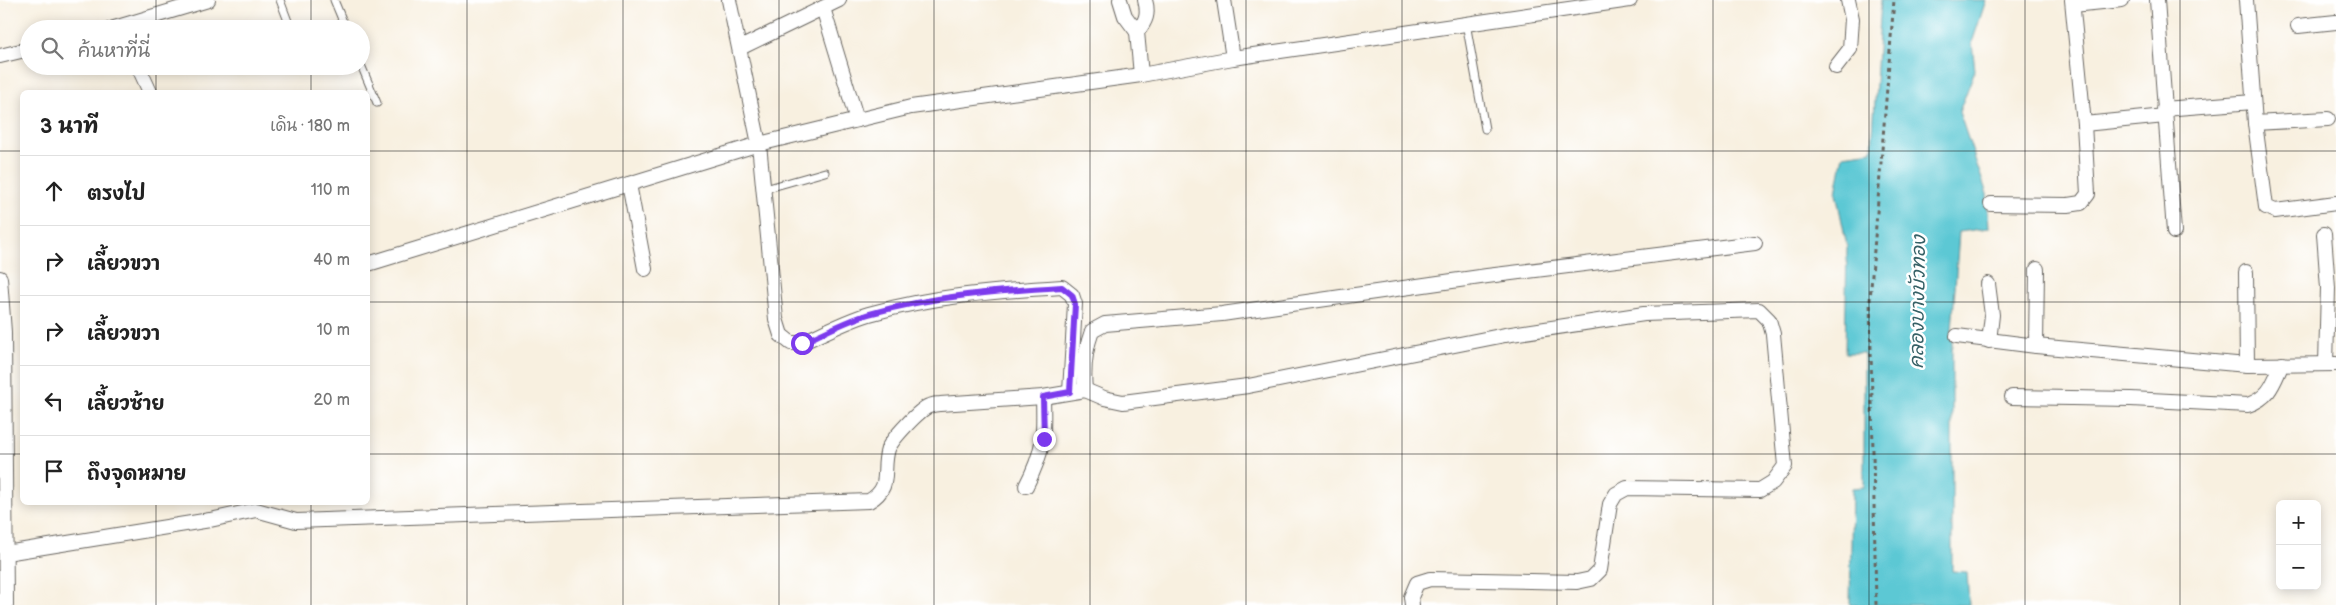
<!DOCTYPE html>
<html lang="th">
<meta charset="utf-8">
<style>
:root{--surface:#fff;--page:#f6f6f6;--text:#222;--muted:#767676;--line:#e0e0e0}
body{margin:0;font-family:"Balsamiq Sans","Playpen Sans Thai",sans-serif;background:var(--page);color:var(--text)}
.controls{position:absolute;right:15px;bottom:15px;display:grid;overflow:hidden;border-radius:8px;box-shadow:0 2px 12px #0003}
.controls button{width:45px;height:45px;display:grid;place-items:center;padding:0;border:0;border-bottom:1px solid var(--line);background:var(--surface);color:var(--text);font:25px sans-serif}
.stop{position:absolute;width:15px;height:15px;margin:-11px;border:4px solid #7c3aed;border-radius:50%;background:#fff}
.stop.end{background:#7c3aed;border-color:#fff;box-shadow:0 1px 5px #0008}
.list{margin:0;padding:0;list-style:none}
h2{display:flex;justify-content:space-between;align-items:center;height:65px;margin:0;padding:0 20px;font-size:21px}
h2 small{font-size:16px;font-weight:400;color:var(--muted)}
.list li{display:grid;grid-template-columns:32px 1fr auto;gap:15px;align-items:center;box-sizing:border-box;height:70px;padding:0 20px;border-top:1px solid var(--line)}
.list b{display:block;font-size:19px;white-space:nowrap}
.list em{font-size:16px;font-style:normal;color:var(--muted)}
.icon{flex:none;width:28px;height:28px;fill:none;stroke:currentColor;stroke-width:2;stroke-linecap:round;stroke-linejoin:round}
.map{position:relative;flex:none;width:2336px;height:605px;overflow:hidden}
.search{position:absolute;background:var(--surface);box-shadow:0 2px 12px #0003;left:20px;top:20px;width:350px;height:55px;display:flex;align-items:center;gap:12px;box-sizing:border-box;padding:0 18px;border-radius:28px;color:var(--muted);font-size:19px}
.panel{position:absolute;background:var(--surface);box-shadow:0 2px 12px #0003;left:20px;top:90px;width:350px;height:415px;border-radius:8px}
.map>svg:first-child{display:block}
</style>
<div class="map">
<svg width="2336" height="605" viewBox="0 0 2336 605">
<rect width="100%" height="100%" fill="#fff"/>
<filter id="ink" filterUnits="userSpaceOnUse"><feTurbulence type="fractalNoise" baseFrequency=".02" numOctaves="2"/><feDisplacementMap in="SourceGraphic" scale="10" xChannelSelector="R" yChannelSelector="G"/><feConvolveMatrix kernelMatrix="1 2 1 2 8 2 1 2 1" color-interpolation-filters="sRGB"/></filter>
<filter id="wash" filterUnits="userSpaceOnUse"><feTurbulence type="fractalNoise" baseFrequency=".0096" numOctaves="4" result="noise"/><feDisplacementMap in="SourceGraphic" scale="20" xChannelSelector="R" yChannelSelector="G"/><feGaussianBlur stdDeviation="1.12" result="paint"/><feColorMatrix in="noise" values="0 0 0 0 0 0 0 0 0 0 0 0 0 0 0 0 0 1.4 0 .05"/><feComposite in="paint" operator="in"/></filter>
<g filter="url(#wash)">
<rect width="100%" height="100%" fill="#f8f0e0"/>
<!-- water -->
<path fill="#5cc8d4" stroke="#3c7278" d="M1881 0H1986L1972 43 1975 70 1959 112 1987 194 1989 228 1959 232 1952 330V571L1967 572 1969 605H1850L1852 488 1864 487V353H1845L1847 246 1836 193 1843 155 1872 151Z"/>
</g>
<g filter="url(#ink)">
<g fill="none" stroke-linecap="round" stroke-linejoin="round">
<defs>
<g id="service">
<path d="M280 0 291 29"/>
<path d="M334 0 346 29"/>
<path d="M1466 23 1485 129"/>
<path d="M361 65 377 103"/>
<path d="M765 189 825 172"/>
</g>
<g id="minor">
<path d="M729 0 759 144 776 319 781 335 791 343H801C823 333 846 321 869 314 932 296 997 291 1062 287L1072 295 1075 304 1070 392"/>
<path d="M1120 0 1125 16 1137 32"/>
<path d="M1224 0 1233 58"/>
<path d="M2157 0 2174 232"/>
<path d="M2246 0 2255 123 2266 207 2275 211 2336 203"/>
<path d="M2073 5 2122 0"/>
<path d="M823 8 857 120"/>
<path d="M2298 26 2336 22"/>
<path d="M111 29 208 0"/>
<path d="M740 48 839 0"/>
<path d="M0 56 29 49"/>
<path d="M138 66 150 92"/>
<path d="M1836 67 1850 49 1852 19 1848 0"/>
<path d="M1141 75 1137 32C1146 21 1149 14 1145 0"/>
<path d="M2164 109 2253 102"/>
<path d="M2255 123 2328 119"/>
<path d="M2084 124 2165 116"/>
<path d="M629 184 645 269"/>
<path d="M1991 204 2068 205 2081 203 2088 194 2084 124 2072 0"/>
<path d="M2324 234 2328 288 2326 364"/>
<path d="M368 264 759 144 911 107 1141 75 1233 58 1630 0"/>
<path d="M2246 272 2247 365"/>
<path d="M0 278 4 332 6 605"/>
<path d="M1988 284 1992 315 1989 341"/>
<path d="M1957 336 2036 346 2247 365 2336 364"/>
<path d="M2036 346 2037 269"/>
<path d="M1085 390 1104 398 1123 402 1248 386 1505 335 1644 314 1759 310 1769 320 1773 334 1785 466 1773 482 1760 490 1627 488 1616 494 1610 504 1600 570 1591 579 1577 582 1430 579 1417 583 1411 597 1412 605"/>
<path d="M2012 397 2131 399 2248 405C2270 397 2273 384 2282 364"/>
<path d="M1026 486C1045 449 1044 437 1043 397"/>
<path d="M6 553 210 520 256 510 296 521 869 501C893 487 881 471 888 449 892 439 919 410 929 406 932 405 937 404 940 404L1043 397 1085 390C1083 369 1085 350 1092 331L1105 324 1222 314 1487 276 1755 243"/>
</g>
</defs>
<!-- service casing -->
<use href="#service" stroke="#696661" stroke-width="9"/>
<!-- minor casing -->
<use href="#minor" stroke="#696661" stroke-width="16"/>
<!-- path -->
<path stroke="#696661" stroke-width="3" stroke-dasharray="4 4" stroke-linecap="butt" d="M1876 605 1870 300 1894 0"/>
<!-- service -->
<use href="#service" stroke="#fff" stroke-width="7"/>
<!-- minor -->
<use href="#minor" stroke="#fff" stroke-width="14"/>
</g>
</g>
<g fill="none" stroke-linecap="round" stroke-linejoin="round" filter="url(#ink)">
<!-- route -->
<path stroke="#7c3aed" stroke-width="6" d="M802 343C823 333 846 321 869 314 932 296 997 291 1062 287L1072 295 1075 304 1070 392 1043 397 1044 439"/>
</g>
<!-- grid -->
<path fill="none" stroke="#1c1c1c" stroke-width="1" stroke-opacity="0.55" d="M156 0V29M311 0V29M467 0V605M623 0V605M779 0V605M934 0V605M1090 0V605M1246 0V605M1402 0V605M1557 0V605M1713 0V605M1869 0V605M2025 0V605M2180 0V605M156 66V92M311 66V92M0 151H22M368 151H2336M0 302H22M368 302H2336M0 454H22M368 454H2336M156 502V605M311 502V605"/>
<g text-anchor="middle" stroke-width="5" stroke-linejoin="round" paint-order="stroke">
<!-- water labels -->
<g font-size="19" font-style="italic" fill="#366166" stroke="#fff">
<text transform="translate(1917 302) rotate(-89)" y="7">คลองบางบัวทอง</text>
</g>
</g>
</svg>
<div class="controls">
<button>+</button>
<button>−</button>
</div>
<div class="stop" style="left:802px;top:343px"></div>
<div class="stop end" style="left:1044px;top:439px"></div>
<div class="search"><svg class="icon" aria-label="search" viewBox="0 0 24 24"><circle cx="10" cy="10" r="6"/><path d="M15 15l6 6"/></svg>ค้นหาที่นี่</div>
<section class="panel">
<h2>3 นาที<small>เดิน · 180 m</small></h2>
<ul class="list">
<li><svg class="icon" aria-label="ahead" viewBox="0 0 24 24"><path d="M12 20V5M6 11l6-6 6 6"/></svg><div><b>ตรงไป</b></div><em>110 m</em></li>
<li><svg class="icon" aria-label="right" viewBox="0 0 24 24"><path d="M7 20v-9h11M14 6l5 5-5 5"/></svg><div><b>เลี้ยวขวา</b></div><em>40 m</em></li>
<li><svg class="icon" aria-label="right" viewBox="0 0 24 24"><path d="M7 20v-9h11M14 6l5 5-5 5"/></svg><div><b>เลี้ยวขวา</b></div><em>10 m</em></li>
<li><svg class="icon" aria-label="left" viewBox="0 0 24 24"><path d="M17 20v-9H6M10 6l-5 5 5 5"/></svg><div><b>เลี้ยวซ้าย</b></div><em>20 m</em></li>
<li><svg class="icon" aria-label="arrive" viewBox="0 0 24 24"><path d="M6 21V4h12l-3 4 3 4H6"/></svg><div><b>ถึงจุดหมาย</b></div></li>
</ul>
</section>
</div>
